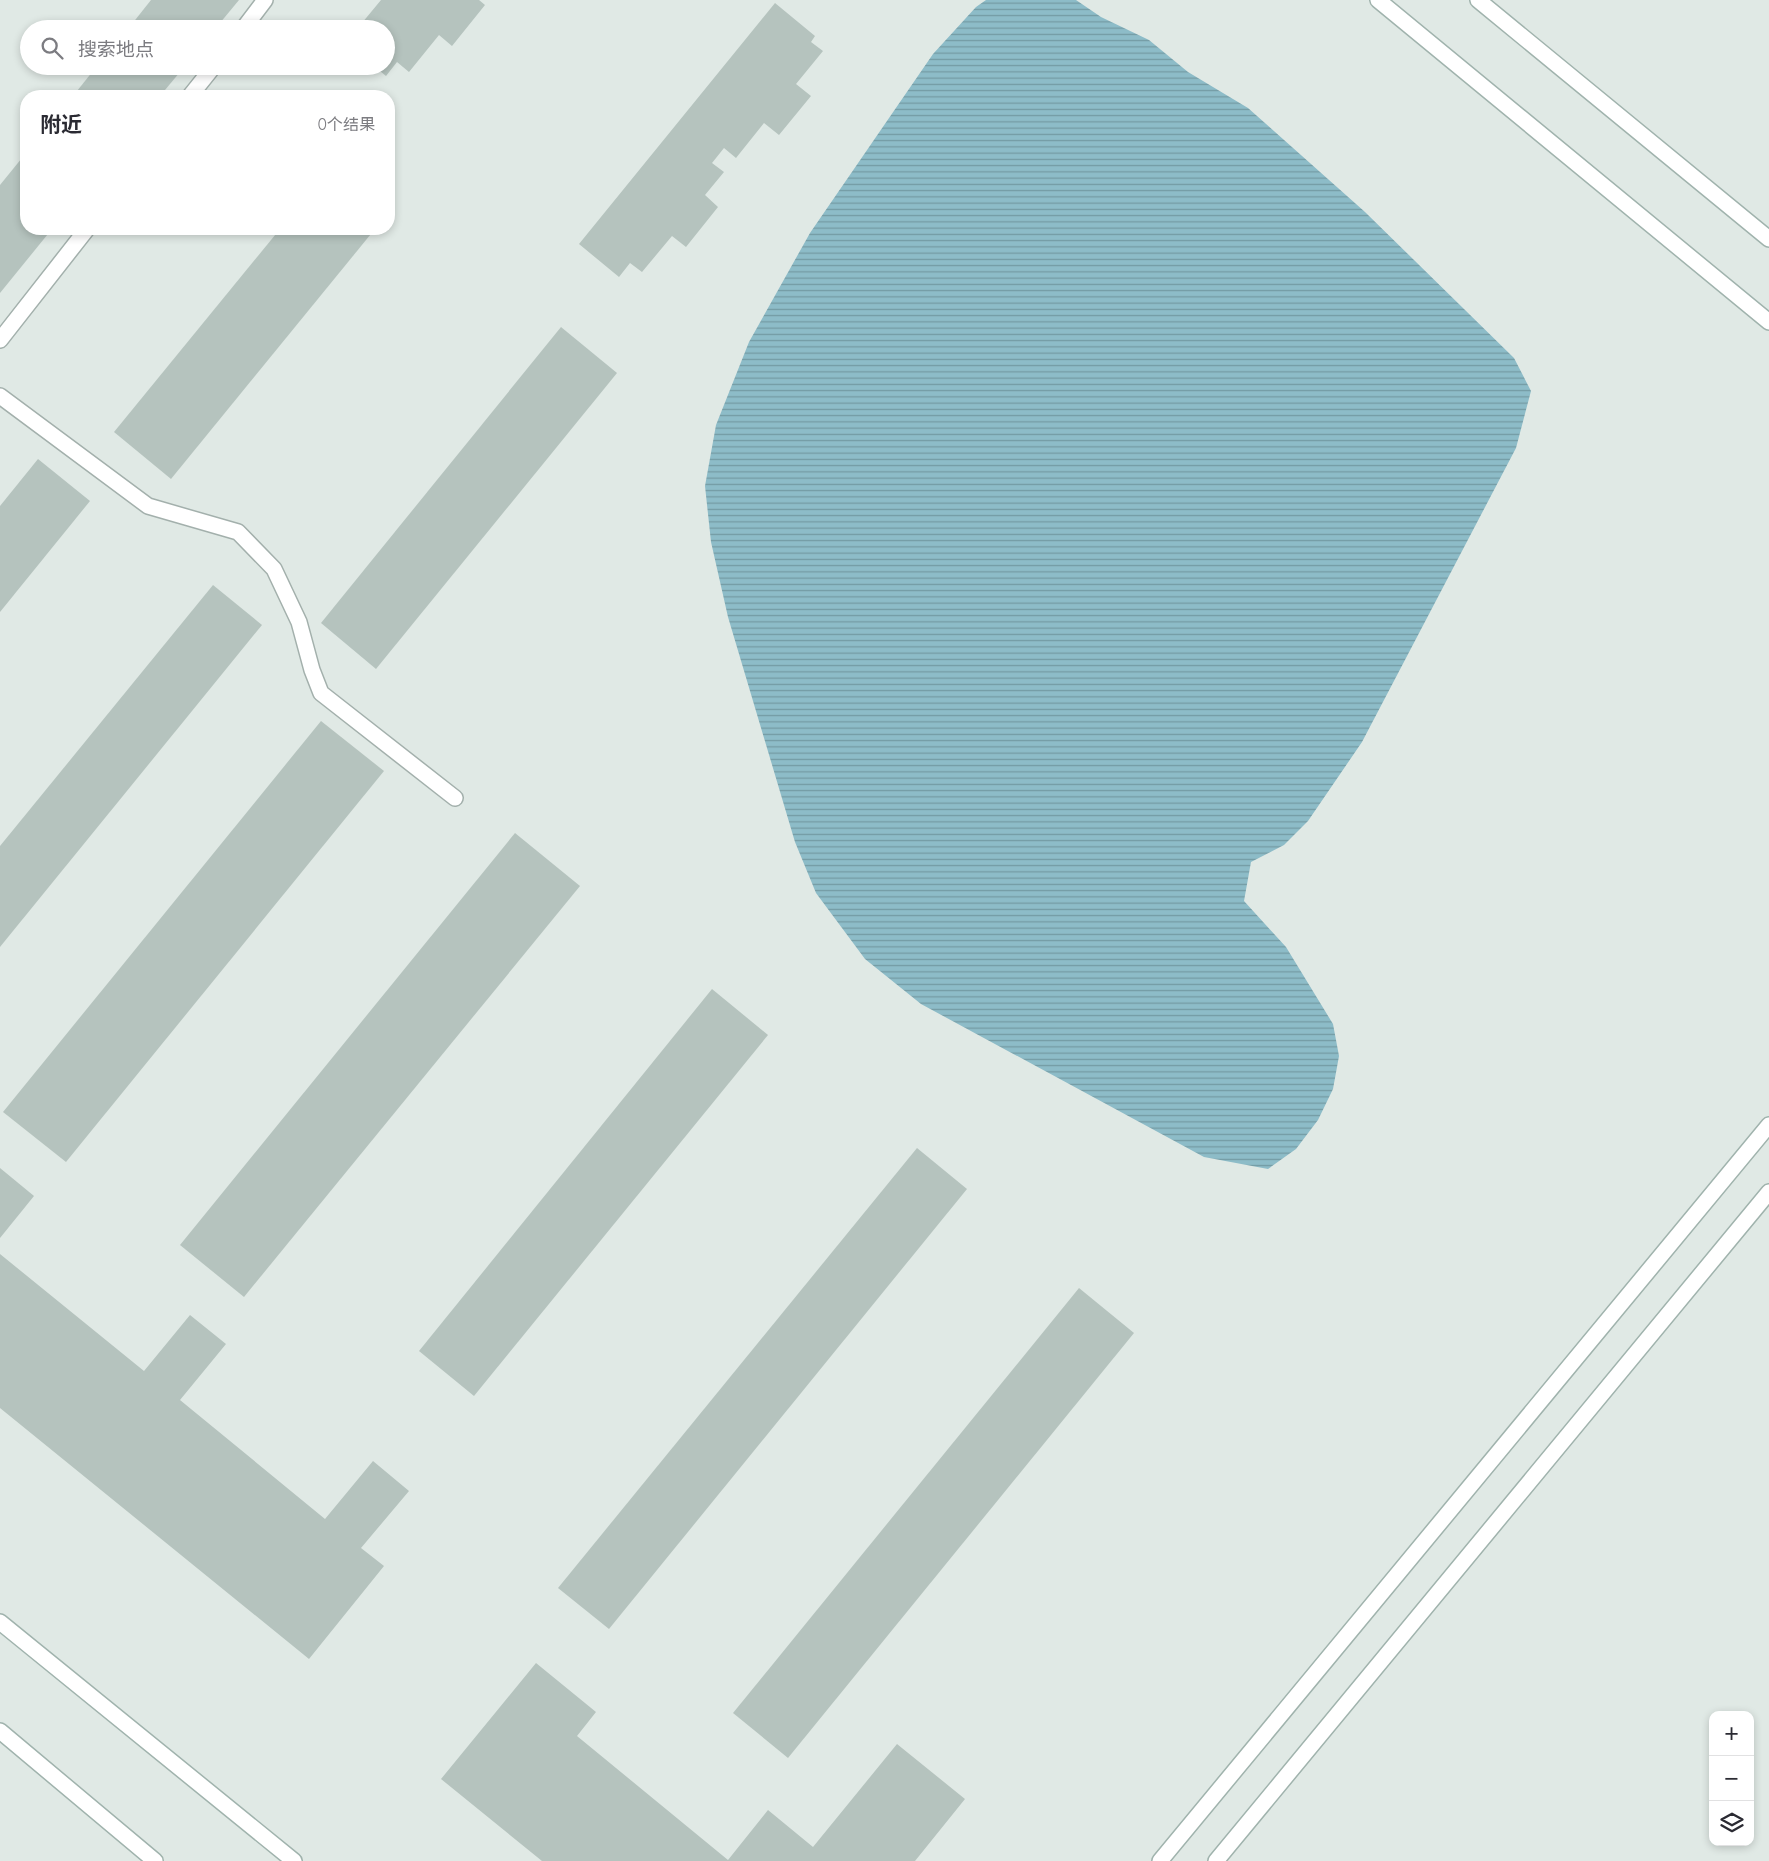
<!DOCTYPE html>
<html lang="zh">
<meta charset="utf-8">
<style>
:root{--surface:#fff;--page:#f7f7f7;--text:#2b2b33;--muted:#7c7c81;--line:#e1e1e2}
body{margin:0;font-family:Quicksand,"Noto Sans SC",sans-serif;background:var(--page);color:var(--text)}
.controls{position:absolute;right:15px;bottom:15px;display:grid;overflow:hidden;border-radius:10px;box-shadow:0 2px 8px #0003}
.controls button{width:45px;height:45px;display:grid;place-items:center;padding:0;border:0;border-bottom:1px solid var(--line);background:var(--surface);color:var(--text);font:25px sans-serif}
.list{margin:0;padding:0;list-style:none}
h2{display:flex;justify-content:space-between;align-items:center;height:65px;margin:0;padding:0 20px;font-size:21px}
h2 small{font-size:16px;font-weight:400;color:var(--muted)}
.icon{flex:none;width:28px;height:28px;fill:none;stroke:currentColor;stroke-width:2;stroke-linecap:round;stroke-linejoin:round}
.map{position:relative;flex:none;width:1769px;height:1861px;overflow:hidden}
.search{position:absolute;background:var(--surface);box-shadow:0 2px 8px #0003;left:20px;top:20px;width:375px;height:55px;display:flex;align-items:center;gap:12px;box-sizing:border-box;padding:0 18px;border-radius:28px;color:var(--muted);font-size:19px}
.panel{position:absolute;background:var(--surface);box-shadow:0 2px 8px #0003;left:20px;top:90px;width:375px;height:145px;border-radius:20px}
.map>svg:first-child{display:block}
</style>
<div class="map">
<svg width="1769" height="1861" viewBox="0 0 1769 1861">
<defs>
<pattern id="water-rules" width="6" height="5" patternUnits="userSpaceOnUse" patternTransform="scale(1.25)"><rect width="6" height="5" fill="#8dbcc8"/><path d="M0 2.5h6" fill="none" stroke="#739aa3"/></pattern>
</defs>
<rect width="100%" height="100%" fill="#e0e9e5"/>
<!-- water -->
<path fill="url(#water-rules)" d="M986 0H1076L1101 17 1149 40 1188 72 1248 108 1365 212 1514 358 1531 391 1516 448 1362 742 1308 821 1284 845 1251 862 1244 901 1286 947 1333 1024 1339 1056 1333 1089 1318 1120 1296 1149 1268 1169 1204 1157 921 1004 865 959 816 893 795 842 728 617 711 542 705 486 716 425 749 342 810 233 933 54 976 7Z"/>
<!-- building -->
<g fill="#b5c3be">
<path d="M151 0H239L215 29H128Z"/>
<path d="M381 0H479L485 5 452 46 439 35 409 72 397 62 386 76 374 66H386V29H357Z"/>
<path d="M775 3 815 36 811 42 823 51 796 84 811 96 779 135 764 123 736 158 724 148 712 163 724 172 705 195 718 207 686 247 672 236 642 272 630 263 619 277 579 244Z"/>
<path d="M97 66H185L160 96H73Z"/>
<path d="M26 153V229H52L0 293V185Z"/>
<path d="M280 229H375L171 479 114 432Z"/>
<path d="M561 327 617 373 376 669 321 623Z"/>
<path d="M38 459 90 501 0 612V506Z"/>
<path d="M213 585 262 625 0 947V846Z"/>
<path d="M321 721 384 771 66 1162 3 1112Z"/>
<path d="M515 833 580 886 244 1297 180 1245Z"/>
<path d="M712 989 768 1035 474 1396 419 1351Z"/>
<path d="M917 1148 967 1189 609 1629 558 1588Z"/>
<path d="M0 1168 34 1196 0 1238Z"/>
<path d="M0 1254 144 1371 190 1315 226 1344 180 1400 325 1519 373 1461 409 1491 361 1548 384 1566 309 1659 0 1408Z"/>
<path d="M1079 1288 1134 1333 788 1758 733 1713Z"/>
<path d="M536 1663 596 1712 577 1736 728 1860 768 1810 813 1847 897 1744 965 1799 915 1861H542L441 1779Z"/>
</g>
<g fill="none" stroke-linecap="round" stroke-linejoin="round">
<defs>
<g id="lane">
<path d="M243 29 265 0"/>
<path d="M190 96 214 66"/>
<path d="M0 340 87 229"/>
<path d="M0 396 148 506 238 532 274 569 299 622 312 670 321 693 455 798"/>
</g>
<g id="secondary">
<path d="M1378 0 1769 322"/>
<path d="M1478 0 1769 239"/>
<path d="M0 1622 294 1861"/>
<path d="M0 1731 155 1861"/>
<path d="M1160 1861 1769 1125"/>
<path d="M1216 1861 1769 1192"/>
</g>
</defs>
<!-- lane casing -->
<use href="#lane" stroke="#a3b0ac" stroke-width="18"/>
<!-- secondary casing -->
<use href="#secondary" stroke="#a0b3ad" stroke-width="18"/>
<!-- lane -->
<use href="#lane" stroke="#fff" stroke-width="15"/>
<!-- secondary -->
<use href="#secondary" stroke="#fff" stroke-width="15"/>
</g>
</svg>
<div class="controls">
<button>+</button>
<button>−</button>
<button><svg class="icon" aria-label="layers" viewBox="0 0 24 24"><path d="M12 4l9 5-9 5-9-5zM3 14l9 5 9-5"/></svg></button>
</div>
<div class="search"><svg class="icon" aria-label="search" viewBox="0 0 24 24"><circle cx="10" cy="10" r="6"/><path d="M15 15l6 6"/></svg>搜索地点</div>
<section class="panel">
<h2>附近<small>0个结果</small></h2>
<ul class="list">
</ul>
</section>
</div>
